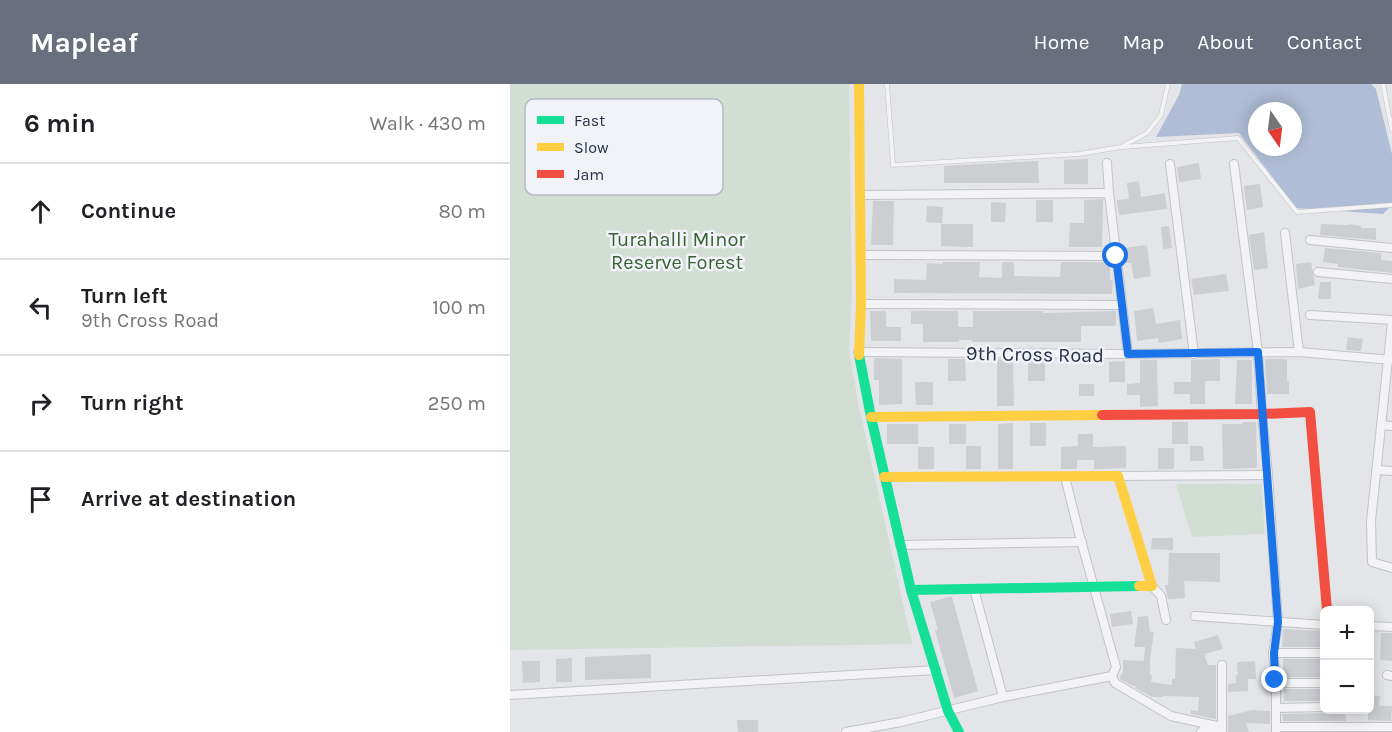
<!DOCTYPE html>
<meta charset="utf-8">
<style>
:root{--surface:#fff;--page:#f2f2f2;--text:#202124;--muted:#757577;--line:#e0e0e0;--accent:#696f7e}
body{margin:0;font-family:Karla,sans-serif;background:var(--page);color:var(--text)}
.controls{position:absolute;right:18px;bottom:18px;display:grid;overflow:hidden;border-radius:9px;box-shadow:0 3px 15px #0003}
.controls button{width:54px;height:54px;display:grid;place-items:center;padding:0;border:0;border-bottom:2px solid var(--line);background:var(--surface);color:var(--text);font:30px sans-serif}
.compass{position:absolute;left:738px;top:18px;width:54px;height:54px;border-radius:50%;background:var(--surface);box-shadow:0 3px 15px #0003;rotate:166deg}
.stop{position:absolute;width:18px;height:18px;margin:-14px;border:4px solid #1a73e8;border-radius:50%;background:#fff}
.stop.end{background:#1a73e8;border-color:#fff;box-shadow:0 2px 6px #0008}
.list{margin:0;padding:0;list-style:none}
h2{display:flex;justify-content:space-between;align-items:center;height:78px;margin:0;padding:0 24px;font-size:26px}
h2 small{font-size:20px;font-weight:400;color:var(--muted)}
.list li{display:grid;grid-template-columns:39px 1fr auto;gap:18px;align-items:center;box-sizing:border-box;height:96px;padding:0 24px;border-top:2px solid var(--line)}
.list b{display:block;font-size:22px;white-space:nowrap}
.list p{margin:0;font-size:20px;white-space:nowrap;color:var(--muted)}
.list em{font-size:20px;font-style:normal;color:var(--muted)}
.icon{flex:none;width:33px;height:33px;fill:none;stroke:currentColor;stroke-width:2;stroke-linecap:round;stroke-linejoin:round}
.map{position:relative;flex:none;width:882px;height:648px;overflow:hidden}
header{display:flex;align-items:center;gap:36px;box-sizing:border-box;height:84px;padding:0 30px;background:var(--accent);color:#fff}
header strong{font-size:28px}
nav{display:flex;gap:33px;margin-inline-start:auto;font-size:21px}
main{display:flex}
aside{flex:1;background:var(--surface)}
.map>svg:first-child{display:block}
</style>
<header>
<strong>Mapleaf</strong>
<nav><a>Home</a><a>Map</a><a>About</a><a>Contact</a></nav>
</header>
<main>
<aside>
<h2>6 min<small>Walk · 430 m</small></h2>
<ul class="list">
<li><svg class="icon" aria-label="ahead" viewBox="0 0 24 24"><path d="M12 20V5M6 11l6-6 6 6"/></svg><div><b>Continue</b></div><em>80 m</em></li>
<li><svg class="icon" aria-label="left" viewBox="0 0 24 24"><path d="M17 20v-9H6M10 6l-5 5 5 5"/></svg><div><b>Turn left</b><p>9th Cross Road</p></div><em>100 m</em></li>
<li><svg class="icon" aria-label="right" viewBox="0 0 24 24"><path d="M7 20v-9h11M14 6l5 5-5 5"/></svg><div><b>Turn right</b></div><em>250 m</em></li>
<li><svg class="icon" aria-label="arrive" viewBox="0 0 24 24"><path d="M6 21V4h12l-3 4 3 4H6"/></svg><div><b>Arrive at destination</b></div></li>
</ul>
</aside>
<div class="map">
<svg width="882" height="648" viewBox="0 0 882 648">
<rect width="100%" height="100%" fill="#e3e5e9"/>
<!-- green -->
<g fill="#d2ddd3">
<path d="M0 0H339L342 211 339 267 349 323 402 560 0 566Z"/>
<path d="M666 400H751L755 450 682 453Z"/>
</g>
<!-- water -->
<path fill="#afbed6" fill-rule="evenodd" d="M672 0H861L866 5 882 70V121L873 130 786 124 729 49 646 53 669 11ZM747 27H783V63H747Z"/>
<!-- building -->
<g fill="#ccced2">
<path d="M578 75V100H554V76Z"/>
<path d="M528 77 529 99H434V82Z"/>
<path d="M689 79 691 95 669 98 667 83Z"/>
<path d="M629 97 631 113 655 109 657 125 609 131 607 116 619 115 617 99Z"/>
<path d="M750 100 753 123 737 126 734 102Z"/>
<path d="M593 115 592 163H559L560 139H574V116Z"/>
<rect x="526" y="116" width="17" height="22"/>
<path d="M363 117H384L383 161H361Z"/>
<path d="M481 118 496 119 495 138H481Z"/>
<path d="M417 122 433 123 432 139 416 138Z"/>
<path d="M431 140H463V163L431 162Z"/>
<path d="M811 140 838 141V140L851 142V144H866V156L810 151Z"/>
<path d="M659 142 662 164 653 165 651 143Z"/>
<path d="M754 148 758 184 744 186 739 151Z"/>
<path d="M637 161 641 192 624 195 621 179H616L614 164Z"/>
<path d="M815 164 871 169V176L882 177V189L828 183V180L813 178Z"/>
<path d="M433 178H470L469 193 492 194V178H504V192L550 193 551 178H600V196H603L602 210 384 209V195L416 196 417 179 433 180Z"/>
<path d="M801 178 805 201 788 205 786 180Z"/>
<path d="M716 190 719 207 684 211 681 195Z"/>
<path d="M810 198H821V215H808Z"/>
<path d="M643 224 646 240 670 236 672 255 649 259 648 254 627 257 624 227Z"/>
<path d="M360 227H376V243H391V257H361Z"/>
<path d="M401 227H448V243H463V227H533V229L606 227V242H571V258H462V256H449V258H413V240H401Z"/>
<path d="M838 253 853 255 851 267 836 266Z"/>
<path d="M364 274 392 275V320L369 321V296H364Z"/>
<path d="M438 275H455L456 297H438Z"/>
<path d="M487 275 503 276 504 322H487Z"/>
<path d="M710 275V297H695V320H680V310H664V298H681V276Z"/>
<path d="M755 275H777V297H779V310H757Z"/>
<rect x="518" y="276" width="17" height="21"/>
<path d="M630 276H647L648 322 630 323V311H617V300L630 299Z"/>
<path d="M727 276H742V320H725Z"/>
<path d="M615 277V298H599V278Z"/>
<path d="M405 298H423V321H406Z"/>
<rect x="569" y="300" width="15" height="12"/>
<rect x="662" y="338" width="16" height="22"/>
<path d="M732 338H746L747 384 713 385 712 340H732Z"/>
<path d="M503 339V385H488V340Z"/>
<rect x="520" y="339" width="16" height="23"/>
<rect x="377" y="340" width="31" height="20"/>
<rect x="439" y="340" width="17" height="20"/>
<path d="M568 350H583V363L616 362V384L584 385V376H567V385H551V363L568 362Z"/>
<rect x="456" y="362" width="15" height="23"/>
<path d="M680 362H693L694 377H680Z"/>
<rect x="408" y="363" width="16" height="22"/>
<rect x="648" y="364" width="16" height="21"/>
<path d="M642 454H663V466L641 465Z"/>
<path d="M659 469H710V498L674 497 675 514 658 515 655 501H658Z"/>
<path d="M439 513H442L468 607 444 614 425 546H428L420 518Z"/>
<path d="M621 527 623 540 602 543 600 530Z"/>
<path d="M638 532 640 548H644L640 575V591H642L641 598 662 601V595H665L666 564 686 565 684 558 708 551 713 565 694 570 698 581H706V635L681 630V626L688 627 689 613 653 612V613H642L625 604 626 602 621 601 610 595 611 590H613V576L634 577 635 563H624L628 533Z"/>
<path d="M773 545 814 547V563H772Z"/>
<path d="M871 549H882V577L870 576Z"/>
<path d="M141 570V594L75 596V573Z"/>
<path d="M62 574V598H46V575Z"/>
<rect x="773" y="575" width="41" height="18"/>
<path d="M12 577H30V598L13 599Z"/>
<path d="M745 577 746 595H738V607L718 608V600L726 599V591H728L727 578Z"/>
<rect x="774" y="605" width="40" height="12"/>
<path d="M860 611 870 612 869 622H882L881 637 858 636V626H860Z"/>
<path d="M742 626 760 627V640L736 639 739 648H718V632Z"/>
<path d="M820 626H835L836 637H773L772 630 814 629Z"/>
<path d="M227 636H248V648H228Z"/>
</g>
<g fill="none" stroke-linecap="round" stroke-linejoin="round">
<defs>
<g id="lane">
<path d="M377 0 383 81 569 70 611 63 637 49 651 31 658 0"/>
<path d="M873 0 882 46"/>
<path d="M613 63 728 54 787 128 882 121"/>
</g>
<g id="street">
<path d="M597 79 599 109"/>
<path d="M660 80 684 270"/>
<path d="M724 80 748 268 752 330 758 391 768 538 763 569 766 596V648"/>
<path d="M351 111 599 109 618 270"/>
<path d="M775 149 789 268"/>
<path d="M800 156 882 164"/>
<path d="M351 171 606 172"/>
<path d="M808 188 882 195"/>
<path d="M351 220 612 221"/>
<path d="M800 231 882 236"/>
<path d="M882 238 861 437 862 478 882 484"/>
<path d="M348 268 618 270 789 268 882 276"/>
<path d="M871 341 882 342"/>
<path d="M867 386 882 387"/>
<path d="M608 392 758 391"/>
<path d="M555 393 570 453 606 583 602 592"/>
<path d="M390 461 572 458"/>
<path d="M642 502 651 512 656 536"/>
<path d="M464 505 493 613"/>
<path d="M685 532 814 541"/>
<path d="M860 542 882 543"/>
<path d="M763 569H814"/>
<path d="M712 581V646"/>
<path d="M877 591 882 592"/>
<path d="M602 592 605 599 661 632 711 643"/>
<path d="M766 599H814"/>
<path d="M0 611 426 586"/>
<path d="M766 624 814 623"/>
<path d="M766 643H882"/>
<path d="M336 648 391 638 493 613 602 592"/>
<path d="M691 648 693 646 708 644"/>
</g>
</defs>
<!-- lane casing -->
<use href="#lane" stroke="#c1c3c7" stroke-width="5"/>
<!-- street casing -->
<use href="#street" stroke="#c1c3c7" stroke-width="10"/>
<!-- lane -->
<use href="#lane" stroke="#f3f3f5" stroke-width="4"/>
<!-- street -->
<use href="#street" stroke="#f3f3f5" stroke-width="8"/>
<!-- fast -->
<g stroke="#16e098" stroke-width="10">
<path d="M349 271 361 333 401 506 438 627 449 648"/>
<path d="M401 506 629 502"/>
</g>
<!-- slow -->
<g stroke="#ffcf43" stroke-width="10">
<path d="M349 271 351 220 349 0"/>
<path d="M361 333 592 331"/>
<path d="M374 393 608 392 642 502H629"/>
</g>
<!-- jam -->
<path stroke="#f24e42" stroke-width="10" d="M592 331 752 330 800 328 817 526"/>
</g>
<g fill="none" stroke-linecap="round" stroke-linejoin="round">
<!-- route -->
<path stroke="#1a73e8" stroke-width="8" d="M606 172 618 270 748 268 768 538 764 569 765 596"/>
</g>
<g text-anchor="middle" stroke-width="5" stroke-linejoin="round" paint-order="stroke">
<!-- park labels -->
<g font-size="20" fill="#386234" stroke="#f1f3f8">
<text x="167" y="162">Turahalli Minor<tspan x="167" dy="23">Reserve Forest</tspan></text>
</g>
<!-- street labels -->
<g font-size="20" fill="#283045" stroke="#f1f3f8">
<text transform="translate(525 270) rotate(1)" y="7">9th Cross Road</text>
</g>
</g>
<!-- legend -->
<rect x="15" y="15" width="198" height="96" rx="9" fill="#f1f3f8" stroke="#b5b8c2" stroke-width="1.5"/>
<rect x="27" y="32" width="27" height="8" fill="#16e098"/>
<rect x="27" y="59" width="27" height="8" fill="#ffcf43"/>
<rect x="27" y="86" width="27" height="8" fill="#f24e42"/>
<g font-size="16" fill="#283045">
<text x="64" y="42">Fast</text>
<text x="64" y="69">Slow</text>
<text x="64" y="96">Jam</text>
</g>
</svg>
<div class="controls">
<button>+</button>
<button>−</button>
</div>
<svg class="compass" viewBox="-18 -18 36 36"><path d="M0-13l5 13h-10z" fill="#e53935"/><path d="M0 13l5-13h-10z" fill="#757577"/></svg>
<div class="stop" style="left:606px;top:172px"></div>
<div class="stop end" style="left:765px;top:596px"></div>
</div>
</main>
